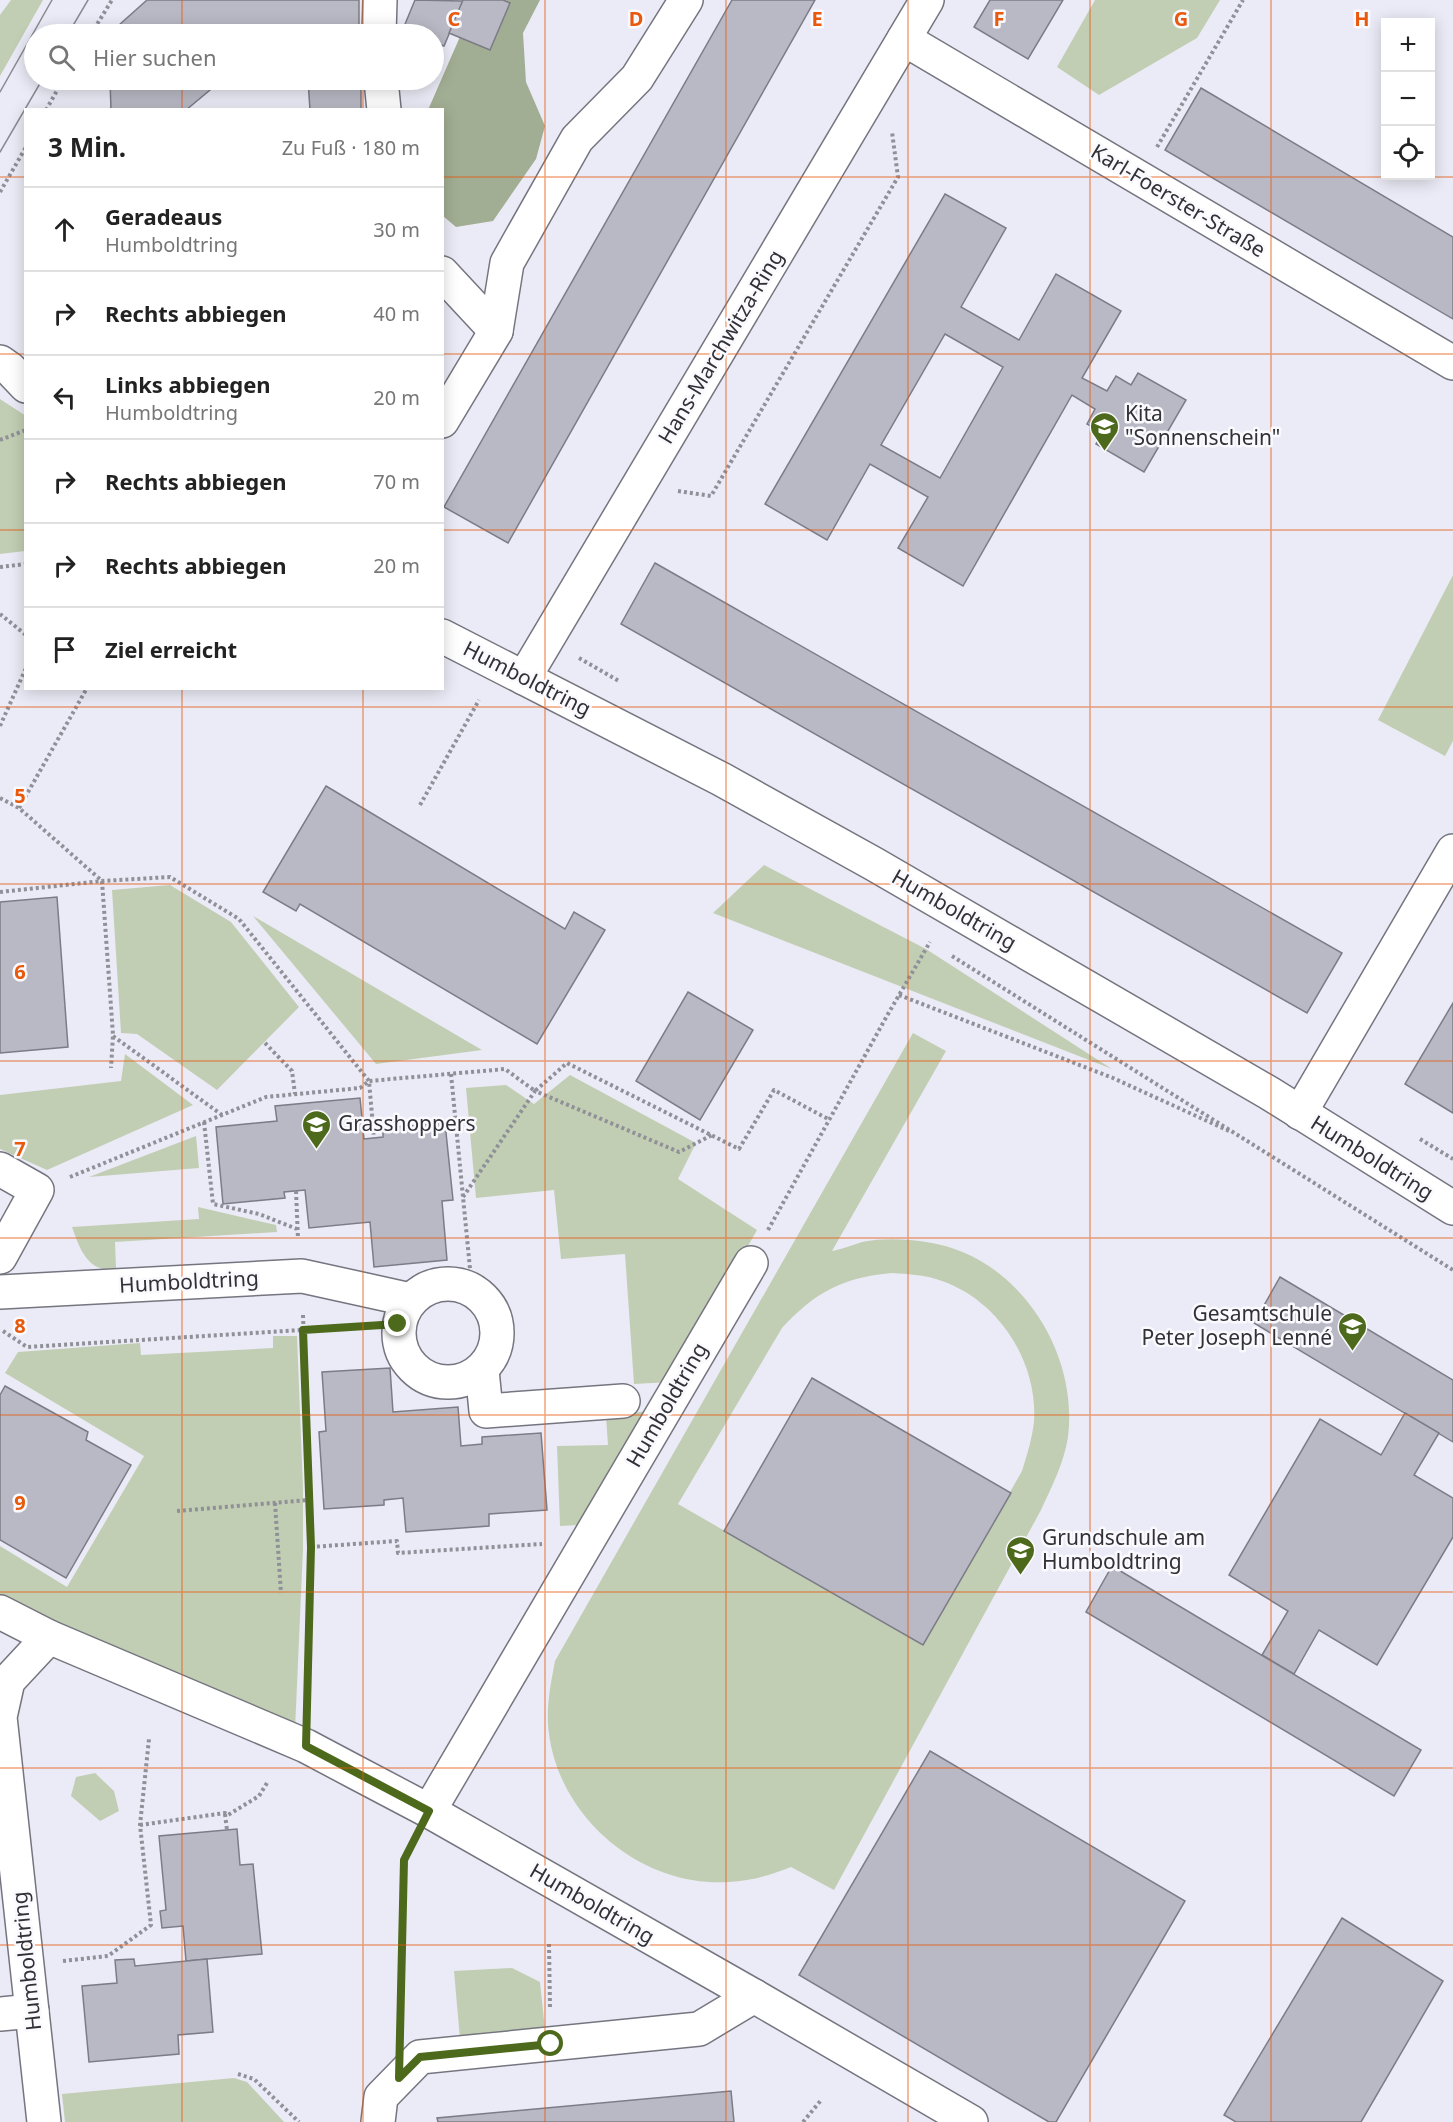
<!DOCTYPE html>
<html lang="de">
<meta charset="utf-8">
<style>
:root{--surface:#fff;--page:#f2f2f2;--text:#222;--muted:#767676;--line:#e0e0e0}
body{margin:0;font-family:"Noto Sans",sans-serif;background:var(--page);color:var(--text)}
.controls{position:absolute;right:18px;top:18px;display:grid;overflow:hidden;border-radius:0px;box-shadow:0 3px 15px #0003}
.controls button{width:54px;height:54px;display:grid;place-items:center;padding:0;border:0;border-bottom:2px solid var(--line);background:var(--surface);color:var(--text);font:30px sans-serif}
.stop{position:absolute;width:18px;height:18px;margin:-14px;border:4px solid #4d691b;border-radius:50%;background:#fff}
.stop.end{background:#4d691b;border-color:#fff;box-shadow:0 2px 6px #0008}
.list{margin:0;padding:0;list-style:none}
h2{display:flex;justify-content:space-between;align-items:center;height:78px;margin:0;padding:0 24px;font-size:26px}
h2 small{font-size:20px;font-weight:400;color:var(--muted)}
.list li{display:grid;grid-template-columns:39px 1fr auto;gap:18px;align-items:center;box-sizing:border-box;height:84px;padding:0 24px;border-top:2px solid var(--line)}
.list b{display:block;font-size:22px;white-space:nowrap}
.list p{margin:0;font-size:20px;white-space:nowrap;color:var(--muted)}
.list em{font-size:20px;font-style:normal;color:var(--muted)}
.icon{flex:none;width:33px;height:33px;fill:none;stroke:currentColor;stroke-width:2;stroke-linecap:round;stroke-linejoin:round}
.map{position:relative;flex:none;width:1453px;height:2122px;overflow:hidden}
.search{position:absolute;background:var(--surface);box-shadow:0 3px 15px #0003;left:24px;top:24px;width:420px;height:66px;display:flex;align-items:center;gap:15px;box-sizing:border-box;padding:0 21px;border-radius:33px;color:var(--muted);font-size:22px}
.panel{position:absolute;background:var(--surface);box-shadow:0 3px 15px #0003;left:24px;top:108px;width:420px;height:582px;border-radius:0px}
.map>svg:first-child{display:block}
</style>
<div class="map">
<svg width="1453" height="2122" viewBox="0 0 1453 2122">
<rect width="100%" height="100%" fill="#ebebf7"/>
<!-- green -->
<g fill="#c2ceb3" fill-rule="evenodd">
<path d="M11 0H43L0 76V15Z"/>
<path d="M1095 0H1220L1197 38 1099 95 1057 67Z"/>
<path d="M0 399 26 416 25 551 0 554Z"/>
<path d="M1453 575V741L1445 756 1378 720Z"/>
<path d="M764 865 926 949 1112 1069 713 913Z"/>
<path d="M170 885 231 922 299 1007 217 1090 137 1034 121 1033 112 890Z"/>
<path d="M253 916 482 1050 376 1064Z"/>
<path d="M913 1033 946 1051 832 1251C842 1249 852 1245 862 1242 883 1238 906 1239 926 1242 1016 1254 1079 1350 1068 1437 1064 1463 1052 1486 1041 1510L834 1890 791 1867C771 1875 751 1881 729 1882 639 1888 554 1814 548 1724 547 1702 551 1682 555 1661ZM892 1273C909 1274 926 1275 942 1281 999 1301 1038 1362 1034 1422 1032 1439 1027 1455 1022 1471L923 1645 678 1504 782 1328C815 1292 844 1277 892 1273Z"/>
<path d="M125 1054 193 1105 47 1170 0 1149V1095L121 1081Z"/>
<path d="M570 1075 696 1143 678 1179 757 1230 671 1382 634 1384 625 1254 561 1259 554 1190 476 1198 466 1088 506 1085 534 1104Z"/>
<path d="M196 1136 199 1168 89 1177Z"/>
<path d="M198 1207 276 1225 277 1232 115 1242 116 1268C111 1268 104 1270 100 1268 84 1263 77 1241 72 1227L199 1219Z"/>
<path d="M273 1336H297L303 1488V1549L295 1730 35 1615 0 1596V1546L67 1587 144 1456 5 1373 18 1352 140 1343 141 1355 273 1348Z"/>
<path d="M653 1410 579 1525 560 1526 557 1446 608 1445 606 1417Z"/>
<path d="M95 1773 114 1791 119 1811 100 1821 71 1796 76 1777Z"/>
<path d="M512 1968 540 1982 545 2030 460 2039 454 1971Z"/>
<path d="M234 2078 247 2082 284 2122H65L62 2094Z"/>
</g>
<!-- water -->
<path fill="#a2ae93" d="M476 0H540L523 33 526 82 545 126 536 159 493 221 456 227 443 216 442 110H428Z"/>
<!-- building -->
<g fill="#b9b9c5" stroke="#7c7c87" stroke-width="1.5" fill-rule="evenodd">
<path d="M147 0H359V34H291L282 29 276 34H109Z"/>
<path d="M415 0 463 1 444 46 434 42V34H416L403 29Z"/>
<path d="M463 0H503L510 3 490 50 449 33Z"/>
<path d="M732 0H815L508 543 444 507Z"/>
<path d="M990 0H1063L1028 59 974 27Z"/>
<path d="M110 80H222L186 110H111Z"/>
<path d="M308 80H361V110H310Z"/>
<path d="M1201 88 1453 237V319L1165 150Z"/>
<path d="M945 194 1006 228 961 307 1019 340 1056 274 1121 311 1082 378 1107 391 1116 376 1131 385 1138 373 1186 400 1144 472 1096 444 1102 433 1087 424 1095 409 1072 395 963 586 898 548 928 497 870 464 827 540 765 504ZM945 334 1003 367 940 478 881 445Z"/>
<path d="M655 563 1342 953 1307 1013 621 624Z"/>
<path d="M326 786 565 929 574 912 605 930 537 1044 300 904 296 911 263 892Z"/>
<path d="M57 897 68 1047 0 1053V902Z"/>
<path d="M688 992 753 1030 700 1120 636 1081Z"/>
<path d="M1453 1003V1113L1405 1084Z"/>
<path d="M360 1098 364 1139 383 1137V1128L445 1123 453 1200 442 1201 447 1260 374 1267 370 1222 309 1228 305 1190 284 1192 285 1198 223 1204 216 1127 277 1121 275 1106Z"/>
<path d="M1280 1277 1453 1380V1442L1254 1323Z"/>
<path d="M390 1368 393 1412 458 1407 461 1446 482 1444V1437L541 1433 547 1510 489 1514V1526L406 1532 403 1498 384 1500V1505L324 1509 319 1432 326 1431 322 1372Z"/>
<path d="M812 1378 1011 1493 923 1645 724 1531Z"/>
<path d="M5 1386 88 1432 86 1440 131 1465 66 1578 0 1540V1395Z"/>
<path d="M1405 1413 1439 1433 1414 1475 1453 1498V1537L1377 1665 1319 1630 1294 1674 1262 1655 1288 1611 1229 1575 1320 1419 1381 1455Z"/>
<path d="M1112 1566 1421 1750 1394 1796 1086 1612Z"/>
<path d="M930 1751 1185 1901 1056 2122H1049L799 1975Z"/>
<path d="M237 1829 240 1865 253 1864 262 1954 186 1961 183 1926 162 1928 160 1911 166 1910 159 1836Z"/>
<path d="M1342 1918 1443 1981 1361 2122H1236L1224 2115Z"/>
<path d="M134 1959 135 1966 207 1959 213 2032 178 2035 179 2054 89 2062 82 1986 117 1983 115 1960Z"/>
<path d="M731 2091 734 2122H438L437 2118Z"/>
</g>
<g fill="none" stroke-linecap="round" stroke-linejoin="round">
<defs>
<g id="minor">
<path d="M379 34 380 0"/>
<path d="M904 39 1453 363"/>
<path d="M381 80 384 110"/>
<path d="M442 273 496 331"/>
<path d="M0 362 10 369 26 386"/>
<path d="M442 421 496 331 507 263 577 139 637 78 686 0"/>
<path d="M442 636 721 779 874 864 1269 1093 1453 1208"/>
<path d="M524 678 927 0"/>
<path d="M1300 1113 1453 851"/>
<path d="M0 1169 37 1190 0 1257"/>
<circle cx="448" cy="1333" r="49"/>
<path d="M0 1292 302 1276 411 1300"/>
<path d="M482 1370 486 1411 623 1401"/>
<path d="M0 1612 49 1637 306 1746 355 1772 429 1811 754 1996 971 2122"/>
<path d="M429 1811 751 1263"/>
<path d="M0 2014 32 2011"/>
<path d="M44 2122 0 1717 8 1681 49 1637"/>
<path d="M378 2122 381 2097 420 2057 699 2029 754 1996"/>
</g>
</defs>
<!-- minor casing -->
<use href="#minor" stroke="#757580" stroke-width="36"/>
<!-- path -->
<g stroke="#909099" stroke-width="4" stroke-dasharray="3 3" stroke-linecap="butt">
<path d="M91 34 112 0"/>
<path d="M46 110 63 80"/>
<path d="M1157 147 1243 0"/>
<path d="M0 192 26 147"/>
<path d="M0 440 26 430"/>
<path d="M678 491 711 496 898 177 892 132"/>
<path d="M0 567 26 564"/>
<path d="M0 614 26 635"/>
<path d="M579 658 619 681"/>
<path d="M0 726 26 668"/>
<path d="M0 798 19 808 102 881 113 1035 111 1068"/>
<path d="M420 805 479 700"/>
<path d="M19 808 87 688"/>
<path d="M0 892 102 881 170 877 239 919 369 1081 374 1138"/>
<path d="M952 956 1453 1270"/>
<path d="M899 995 1113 1078 1229 1131"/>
<path d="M113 1036 222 1115"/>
<path d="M265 1043 292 1071 295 1094"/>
<path d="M451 1074 472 1289"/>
<path d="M204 1122 213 1204 259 1214 297 1229"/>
<path d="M1420 1139 1453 1159"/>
<path d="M70 1177 266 1097 360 1088 369 1081 505 1069 535 1091 567 1063 739 1149 774 1090 830 1120"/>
<path d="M296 1191 298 1239"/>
<path d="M463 1197 535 1091 679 1152 712 1135"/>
<path d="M768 1230 888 1014 930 942"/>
<path d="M303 1315 311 1547 307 1707"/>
<path d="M3 1331 27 1347 350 1327"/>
<path d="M275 1503 281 1593"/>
<path d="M177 1511 309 1500"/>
<path d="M311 1547 397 1541 398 1553 542 1544"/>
<path d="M225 1814 227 1830"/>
<path d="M140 1825 225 1813 228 1815 259 1796 267 1783"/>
<path d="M549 1944 550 2007"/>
<path d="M63 1961 108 1956 151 1925 140 1825 149 1739"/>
<path d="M400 2026 404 1860 412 1844"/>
<path d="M238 2074 254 2079 299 2122"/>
<path d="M803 2122 822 2099"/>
</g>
<!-- minor -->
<use href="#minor" stroke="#fff" stroke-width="33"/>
<!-- tram -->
<g stroke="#8a8a93" stroke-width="1.5">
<path d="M68 34 88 0"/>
<path d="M0 92 52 0"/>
<path d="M0 152 42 80"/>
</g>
</g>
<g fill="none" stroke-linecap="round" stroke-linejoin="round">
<!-- route -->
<path stroke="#4d691b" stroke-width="8" d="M398 1324 303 1330 311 1547 306 1746 429 1811 404 1860 399 2078 420 2057 551 2044"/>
</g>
<!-- grid -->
<path fill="none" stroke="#e8590c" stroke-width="1.5" stroke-opacity="0.55" d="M182 0V34M363 0V34M545 0V2122M726 0V2122M908 0V2122M1090 0V2122M1271 0V2122M182 80V110M363 80V110M0 177H26M442 177H1453M0 354H26M442 354H1453M0 530H26M442 530H1453M182 688V2122M363 688V2122M0 707H1453M0 884H1453M0 1061H1453M0 1238H1453M0 1415H1453M0 1592H1453M0 1768H1453M0 1945H1453"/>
<!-- icons -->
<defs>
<symbol id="school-pin" viewBox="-11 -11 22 30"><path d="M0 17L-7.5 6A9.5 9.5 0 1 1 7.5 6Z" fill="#4d691b" stroke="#f9f9fe"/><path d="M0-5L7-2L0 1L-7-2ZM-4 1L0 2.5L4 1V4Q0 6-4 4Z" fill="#fff"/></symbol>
</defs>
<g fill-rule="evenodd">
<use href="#school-pin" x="1088" y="410" width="33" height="45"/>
<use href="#school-pin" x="300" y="1108" width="33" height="45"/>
<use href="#school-pin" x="1336" y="1310" width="33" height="45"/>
<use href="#school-pin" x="1004" y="1534" width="33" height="45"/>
</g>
<g text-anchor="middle" stroke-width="5" stroke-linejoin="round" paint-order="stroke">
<!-- street labels -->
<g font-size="21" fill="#313136" stroke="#f9f9fe">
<text transform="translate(1178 201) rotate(31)" y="7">Karl-Foerster-Straße</text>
<text transform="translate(721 347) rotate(-59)" y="7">Hans-Marchwitza-Ring</text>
<text transform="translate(527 679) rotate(27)" y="7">Humboldtring</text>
<text transform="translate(954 910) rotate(30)" y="7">Humboldtring</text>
<text transform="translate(1372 1158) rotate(32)" y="7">Humboldtring</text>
<text transform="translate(189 1282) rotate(-3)" y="7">Humboldtring</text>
<text transform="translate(667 1405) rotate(-60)" y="7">Humboldtring</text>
<text transform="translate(592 1904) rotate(30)" y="7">Humboldtring</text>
<text transform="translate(27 1961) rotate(-96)" y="7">Humboldtring</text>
</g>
<!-- poi labels -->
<g font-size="21" fill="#313136" stroke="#f9f9fe" text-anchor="start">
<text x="1125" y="421">Kita<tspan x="1125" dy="24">"Sonnenschein"</tspan></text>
<text x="338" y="1131">Grasshoppers</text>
<text x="1332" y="1321" text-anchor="end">Gesamtschule<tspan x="1332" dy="24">Peter Joseph Lenné</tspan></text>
<text x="1042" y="1545">Grundschule am<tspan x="1042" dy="24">Humboldtring</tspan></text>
</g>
</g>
<g font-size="20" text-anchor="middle" font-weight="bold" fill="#e8590c" stroke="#f9f9fe" stroke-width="5" stroke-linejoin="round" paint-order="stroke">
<text x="454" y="26">C</text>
<text x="636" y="26">D</text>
<text x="817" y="26">E</text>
<text x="999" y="26">F</text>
<text x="1181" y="26">G</text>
<text x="1362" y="26">H</text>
<text x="20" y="803">5</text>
<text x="20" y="979">6</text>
<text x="20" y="1156">7</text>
<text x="20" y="1333">8</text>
<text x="20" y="1510">9</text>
</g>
</svg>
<div class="controls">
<button>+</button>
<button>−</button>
<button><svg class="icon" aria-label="locate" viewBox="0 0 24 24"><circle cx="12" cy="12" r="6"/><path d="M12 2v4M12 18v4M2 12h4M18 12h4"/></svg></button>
</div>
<div class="stop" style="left:551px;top:2044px"></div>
<div class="stop end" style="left:398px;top:1324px"></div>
<div class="search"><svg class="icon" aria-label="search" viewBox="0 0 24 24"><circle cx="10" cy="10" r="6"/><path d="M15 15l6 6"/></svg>Hier suchen</div>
<section class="panel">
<h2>3 Min.<small>Zu Fuß · 180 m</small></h2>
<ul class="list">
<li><svg class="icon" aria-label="ahead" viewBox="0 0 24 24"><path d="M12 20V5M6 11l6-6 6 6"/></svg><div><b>Geradeaus</b><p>Humboldtring</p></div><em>30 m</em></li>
<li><svg class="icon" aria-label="right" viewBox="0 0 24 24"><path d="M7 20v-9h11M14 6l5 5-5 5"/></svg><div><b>Rechts abbiegen</b></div><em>40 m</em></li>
<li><svg class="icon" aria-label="left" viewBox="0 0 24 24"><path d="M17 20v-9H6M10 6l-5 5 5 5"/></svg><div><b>Links abbiegen</b><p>Humboldtring</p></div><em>20 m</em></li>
<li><svg class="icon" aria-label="right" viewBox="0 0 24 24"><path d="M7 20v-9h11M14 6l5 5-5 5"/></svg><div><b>Rechts abbiegen</b></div><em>70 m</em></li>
<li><svg class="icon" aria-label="right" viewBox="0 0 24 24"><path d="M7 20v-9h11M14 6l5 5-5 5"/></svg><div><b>Rechts abbiegen</b></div><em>20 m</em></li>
<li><svg class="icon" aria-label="arrive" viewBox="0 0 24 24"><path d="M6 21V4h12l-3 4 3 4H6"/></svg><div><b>Ziel erreicht</b></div></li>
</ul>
</section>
</div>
